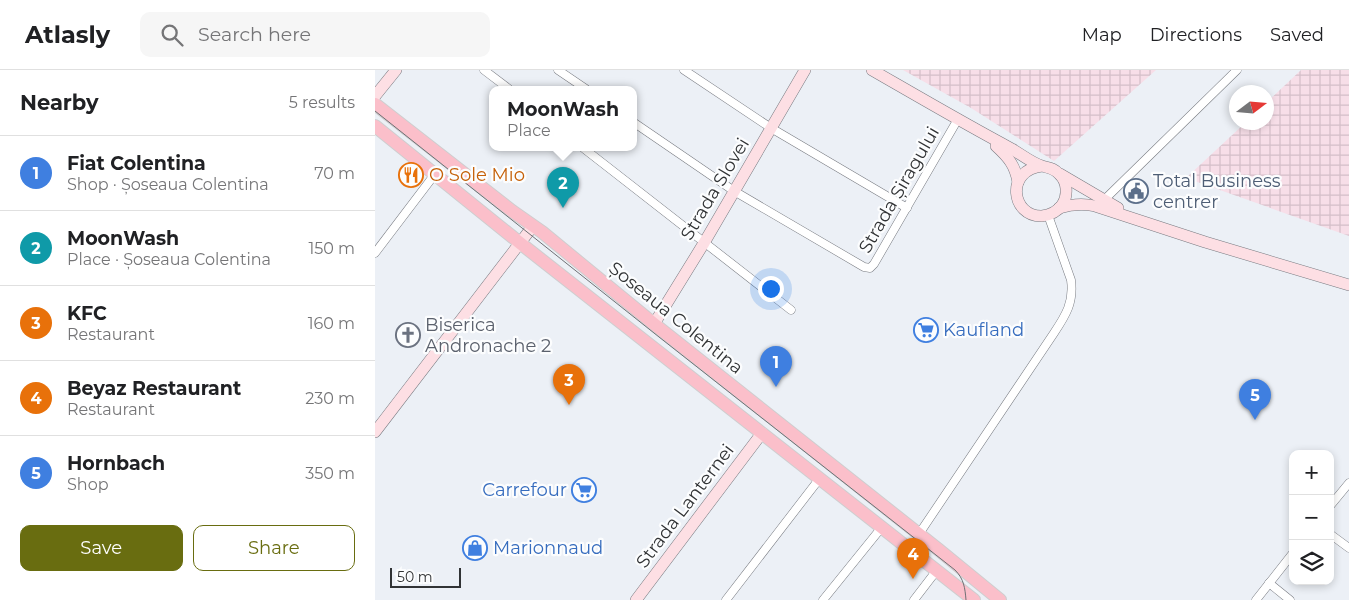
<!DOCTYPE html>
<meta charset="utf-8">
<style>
:root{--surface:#fff;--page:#f6f6f6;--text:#202124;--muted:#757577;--line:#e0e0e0;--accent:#696d10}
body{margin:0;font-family:Montserrat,sans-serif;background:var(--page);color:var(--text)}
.controls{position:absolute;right:15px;bottom:15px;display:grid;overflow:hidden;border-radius:10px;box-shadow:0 2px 8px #0003}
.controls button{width:45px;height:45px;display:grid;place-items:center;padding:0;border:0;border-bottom:1px solid var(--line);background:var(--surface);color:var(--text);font:25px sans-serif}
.compass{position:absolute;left:854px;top:15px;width:45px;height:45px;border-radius:50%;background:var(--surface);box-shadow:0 2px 8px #0003;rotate:74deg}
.scale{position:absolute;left:15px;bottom:12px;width:71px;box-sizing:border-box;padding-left:5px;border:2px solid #313335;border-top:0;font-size:14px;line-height:18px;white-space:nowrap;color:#313335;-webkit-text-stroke:4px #fcfdfe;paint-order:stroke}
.you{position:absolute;left:395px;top:218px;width:18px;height:18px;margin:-12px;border:4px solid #fff;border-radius:50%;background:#1a73e8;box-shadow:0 0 0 8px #1a73e833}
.badge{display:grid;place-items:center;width:32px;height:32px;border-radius:50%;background:var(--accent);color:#fff;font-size:16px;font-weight:700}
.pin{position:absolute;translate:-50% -41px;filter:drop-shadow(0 1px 2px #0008)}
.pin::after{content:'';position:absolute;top:26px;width:18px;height:15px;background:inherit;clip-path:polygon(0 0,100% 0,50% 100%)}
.popup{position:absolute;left:114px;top:16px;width:148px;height:65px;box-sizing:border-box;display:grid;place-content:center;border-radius:10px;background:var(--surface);filter:drop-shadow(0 1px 4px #0005);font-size:16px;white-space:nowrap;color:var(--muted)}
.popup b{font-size:19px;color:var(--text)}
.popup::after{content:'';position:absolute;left:50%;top:100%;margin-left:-10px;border:10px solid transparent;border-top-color:var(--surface)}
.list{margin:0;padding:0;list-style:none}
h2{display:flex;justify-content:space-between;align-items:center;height:65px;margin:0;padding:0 20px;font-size:21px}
h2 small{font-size:16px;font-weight:400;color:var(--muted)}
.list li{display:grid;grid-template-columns:32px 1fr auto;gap:15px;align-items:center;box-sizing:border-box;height:75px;padding:0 20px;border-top:1px solid var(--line)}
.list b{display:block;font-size:19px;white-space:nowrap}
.list p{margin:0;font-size:16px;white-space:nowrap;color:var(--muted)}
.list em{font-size:16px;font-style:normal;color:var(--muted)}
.actions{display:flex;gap:10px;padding:15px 20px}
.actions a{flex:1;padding:11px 0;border:1px solid var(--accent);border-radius:10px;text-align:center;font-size:18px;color:var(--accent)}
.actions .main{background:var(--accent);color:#fff}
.icon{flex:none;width:28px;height:28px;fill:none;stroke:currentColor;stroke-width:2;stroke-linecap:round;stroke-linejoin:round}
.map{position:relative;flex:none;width:974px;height:530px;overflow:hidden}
header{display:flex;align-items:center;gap:30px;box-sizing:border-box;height:70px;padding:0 25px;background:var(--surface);border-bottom:1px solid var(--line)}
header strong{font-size:24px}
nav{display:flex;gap:28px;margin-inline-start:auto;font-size:18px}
.search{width:350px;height:45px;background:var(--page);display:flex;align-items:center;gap:12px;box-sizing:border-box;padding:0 18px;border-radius:10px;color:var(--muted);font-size:19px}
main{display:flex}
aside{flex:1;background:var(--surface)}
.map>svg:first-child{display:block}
</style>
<header>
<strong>Atlasly</strong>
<div class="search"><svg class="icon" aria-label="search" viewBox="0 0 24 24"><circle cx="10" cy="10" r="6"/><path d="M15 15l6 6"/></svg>Search here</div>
<nav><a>Map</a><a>Directions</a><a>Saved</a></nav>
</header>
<main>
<aside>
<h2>Nearby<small>5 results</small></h2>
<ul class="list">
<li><span class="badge" style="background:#3f7fe0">1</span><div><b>Fiat Colentina</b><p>Shop · Șoseaua Colentina</p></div><em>70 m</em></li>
<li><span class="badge" style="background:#0f9aa8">2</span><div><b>MoonWash</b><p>Place · Șoseaua Colentina</p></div><em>150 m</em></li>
<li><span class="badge" style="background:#e8710a">3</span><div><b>KFC</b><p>Restaurant</p></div><em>160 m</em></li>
<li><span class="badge" style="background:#e8710a">4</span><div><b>Beyaz Restaurant</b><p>Restaurant</p></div><em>230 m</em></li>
<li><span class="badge" style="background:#3f7fe0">5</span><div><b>Hornbach</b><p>Shop</p></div><em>350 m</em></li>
</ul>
<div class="actions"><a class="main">Save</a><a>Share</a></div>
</aside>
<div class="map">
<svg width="974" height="530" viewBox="0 0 974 530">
<defs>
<pattern id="industrial-grid" width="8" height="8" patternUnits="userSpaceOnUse" patternTransform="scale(1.25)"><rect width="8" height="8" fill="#f7dee8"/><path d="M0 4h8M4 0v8" fill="none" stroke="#d4bfc8"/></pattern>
</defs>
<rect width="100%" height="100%" fill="#ecf0f6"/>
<!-- industrial -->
<g fill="url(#industrial-grid)">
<path d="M528 0H781L679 91 596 38Z"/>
<path d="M926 0H974V166L811 108 870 53 892 52V32Z"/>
</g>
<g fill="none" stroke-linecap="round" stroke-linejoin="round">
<defs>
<g id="street">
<path d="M109 0 134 19"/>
<path d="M183 0 211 19"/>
<path d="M309 0 396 58 532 138"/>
<path d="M258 52 359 121 489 197 495 198 499 194 583 49"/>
<path d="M207 77 416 240"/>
<path d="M729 130 862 0"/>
<path d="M0 183 60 104"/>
<path d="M955 436 974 413"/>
<path d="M544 464 679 263C691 245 699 232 696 210L673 145"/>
<path d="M955 464 974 478"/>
<path d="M894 513 915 530"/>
<path d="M351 530 445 408"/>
<path d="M448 530 507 457"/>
<path d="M539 530 562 500"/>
<path d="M881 530 918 483"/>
</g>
<g id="secondary">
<path d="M497 0C544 27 590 54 637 79 647 85 657 93 667 96 674 98 679 98 684 104 693 112 693 126 687 135 682 142 675 145 667 146 636 147 630 100 667 96"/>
<path d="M0 26 21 0"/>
<path d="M621 76C633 87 640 95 643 112"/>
<path d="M685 104 743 138"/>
<path d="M684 138C697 134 707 133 720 136L830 172 974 215"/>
<path d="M279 254 329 173 430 0"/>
<path d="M0 362 158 156"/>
<path d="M261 530 387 363"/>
</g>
<g id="primary">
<path d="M0 34 137 141 167 162 279 254 564 480 625 530"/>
<path d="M0 56 145 173 599 530"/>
</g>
</defs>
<!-- street casing -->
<use href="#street" stroke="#777a80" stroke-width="9"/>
<!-- secondary casing -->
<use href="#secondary" stroke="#777a80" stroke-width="12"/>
<!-- primary casing -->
<use href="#primary" stroke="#cececf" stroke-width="14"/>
<!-- street -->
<use href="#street" stroke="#fff" stroke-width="8"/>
<!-- secondary -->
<use href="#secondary" stroke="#fddfe4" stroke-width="11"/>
<!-- primary -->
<use href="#primary" stroke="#fbbfca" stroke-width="12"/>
<!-- tram -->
<path stroke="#6e7074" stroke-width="1" d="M0 41 284 267 580 500C589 509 590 518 591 530"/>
</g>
<!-- icons -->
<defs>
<symbol id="restaurant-ring" viewBox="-11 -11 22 22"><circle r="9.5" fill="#fcfdfe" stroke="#e8710a" stroke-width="1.5"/><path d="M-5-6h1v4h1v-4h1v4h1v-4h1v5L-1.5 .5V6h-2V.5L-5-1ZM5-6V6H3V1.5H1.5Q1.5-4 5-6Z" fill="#e8710a"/></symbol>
<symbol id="civic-ring" viewBox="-11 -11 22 22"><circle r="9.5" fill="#fcfdfe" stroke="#5c6f8a" stroke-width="1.5"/><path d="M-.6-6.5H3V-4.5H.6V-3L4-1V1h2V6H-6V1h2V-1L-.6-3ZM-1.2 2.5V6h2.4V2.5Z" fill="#5c6f8a"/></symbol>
<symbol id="supermarket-ring" viewBox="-11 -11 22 22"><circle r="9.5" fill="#fcfdfe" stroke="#3f7fe0" stroke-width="1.5"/><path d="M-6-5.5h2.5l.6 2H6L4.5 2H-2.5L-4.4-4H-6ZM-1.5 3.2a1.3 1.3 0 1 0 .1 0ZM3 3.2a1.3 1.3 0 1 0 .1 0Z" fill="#3f7fe0"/></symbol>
<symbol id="church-ring" viewBox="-11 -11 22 22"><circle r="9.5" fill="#fcfdfe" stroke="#6b7280" stroke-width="1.5"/><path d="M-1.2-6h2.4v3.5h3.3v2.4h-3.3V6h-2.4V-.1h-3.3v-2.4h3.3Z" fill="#6b7280"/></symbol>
<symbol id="shop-ring" viewBox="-11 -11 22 22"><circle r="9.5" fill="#fcfdfe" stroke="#3f7fe0" stroke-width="1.5"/><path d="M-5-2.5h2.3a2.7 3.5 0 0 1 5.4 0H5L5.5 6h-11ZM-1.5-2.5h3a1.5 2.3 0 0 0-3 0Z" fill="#3f7fe0"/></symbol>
</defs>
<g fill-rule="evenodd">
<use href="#restaurant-ring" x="22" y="91" width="28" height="28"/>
<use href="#civic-ring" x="747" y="107" width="28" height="28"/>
<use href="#supermarket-ring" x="537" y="246" width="28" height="28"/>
<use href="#church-ring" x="19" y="251" width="28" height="28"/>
<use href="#supermarket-ring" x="195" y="406" width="28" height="28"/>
<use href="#shop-ring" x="86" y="464" width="28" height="28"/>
</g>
<g text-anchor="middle" stroke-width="4.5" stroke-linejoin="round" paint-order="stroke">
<!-- food labels -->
<g font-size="18" fill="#c56008" stroke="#fcfdfe" text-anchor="start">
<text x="54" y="111">O Sole Mio</text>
</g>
<!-- service labels -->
<g font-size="18" fill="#4e5e75" stroke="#fcfdfe" text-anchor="start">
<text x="778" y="117">Total Business<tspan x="778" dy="21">centrer</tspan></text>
</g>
<!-- street labels -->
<g font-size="18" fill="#313335" stroke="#fcfdfe">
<text transform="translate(340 119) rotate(-59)" y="6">Strada Slovei</text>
<text transform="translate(524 120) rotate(-60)" y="6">Strada Șiragului</text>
<text transform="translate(301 248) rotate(39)" y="6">Șoseaua Colentina</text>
<text transform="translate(310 436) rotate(-53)" y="6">Strada Lanternei</text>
</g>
<!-- worship labels -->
<g font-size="18" fill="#5b616d" stroke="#fcfdfe" text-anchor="start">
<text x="50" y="261">Biserica<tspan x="50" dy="21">Andronache 2</tspan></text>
</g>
<!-- shop labels -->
<g font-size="18" fill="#366cbe" stroke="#fcfdfe" text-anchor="start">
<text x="568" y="266">Kaufland</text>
<text x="192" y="426" text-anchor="end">Carrefour</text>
<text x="118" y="484">Marionnaud</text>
</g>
</g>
</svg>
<div class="controls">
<button>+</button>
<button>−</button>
<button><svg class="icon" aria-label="layers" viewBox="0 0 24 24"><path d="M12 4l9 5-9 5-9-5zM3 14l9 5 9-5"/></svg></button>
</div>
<svg class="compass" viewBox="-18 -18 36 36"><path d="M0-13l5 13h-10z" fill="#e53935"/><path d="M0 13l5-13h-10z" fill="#757577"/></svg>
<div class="scale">50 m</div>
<div class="you"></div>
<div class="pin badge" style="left:401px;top:317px;background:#3f7fe0">1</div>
<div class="pin badge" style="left:188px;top:138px;background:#0f9aa8">2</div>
<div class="popup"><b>MoonWash</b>Place</div>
<div class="pin badge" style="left:194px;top:335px;background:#e8710a">3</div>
<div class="pin badge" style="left:538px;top:509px;background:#e8710a">4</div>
<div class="pin badge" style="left:880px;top:350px;background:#3f7fe0">5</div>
</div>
</main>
